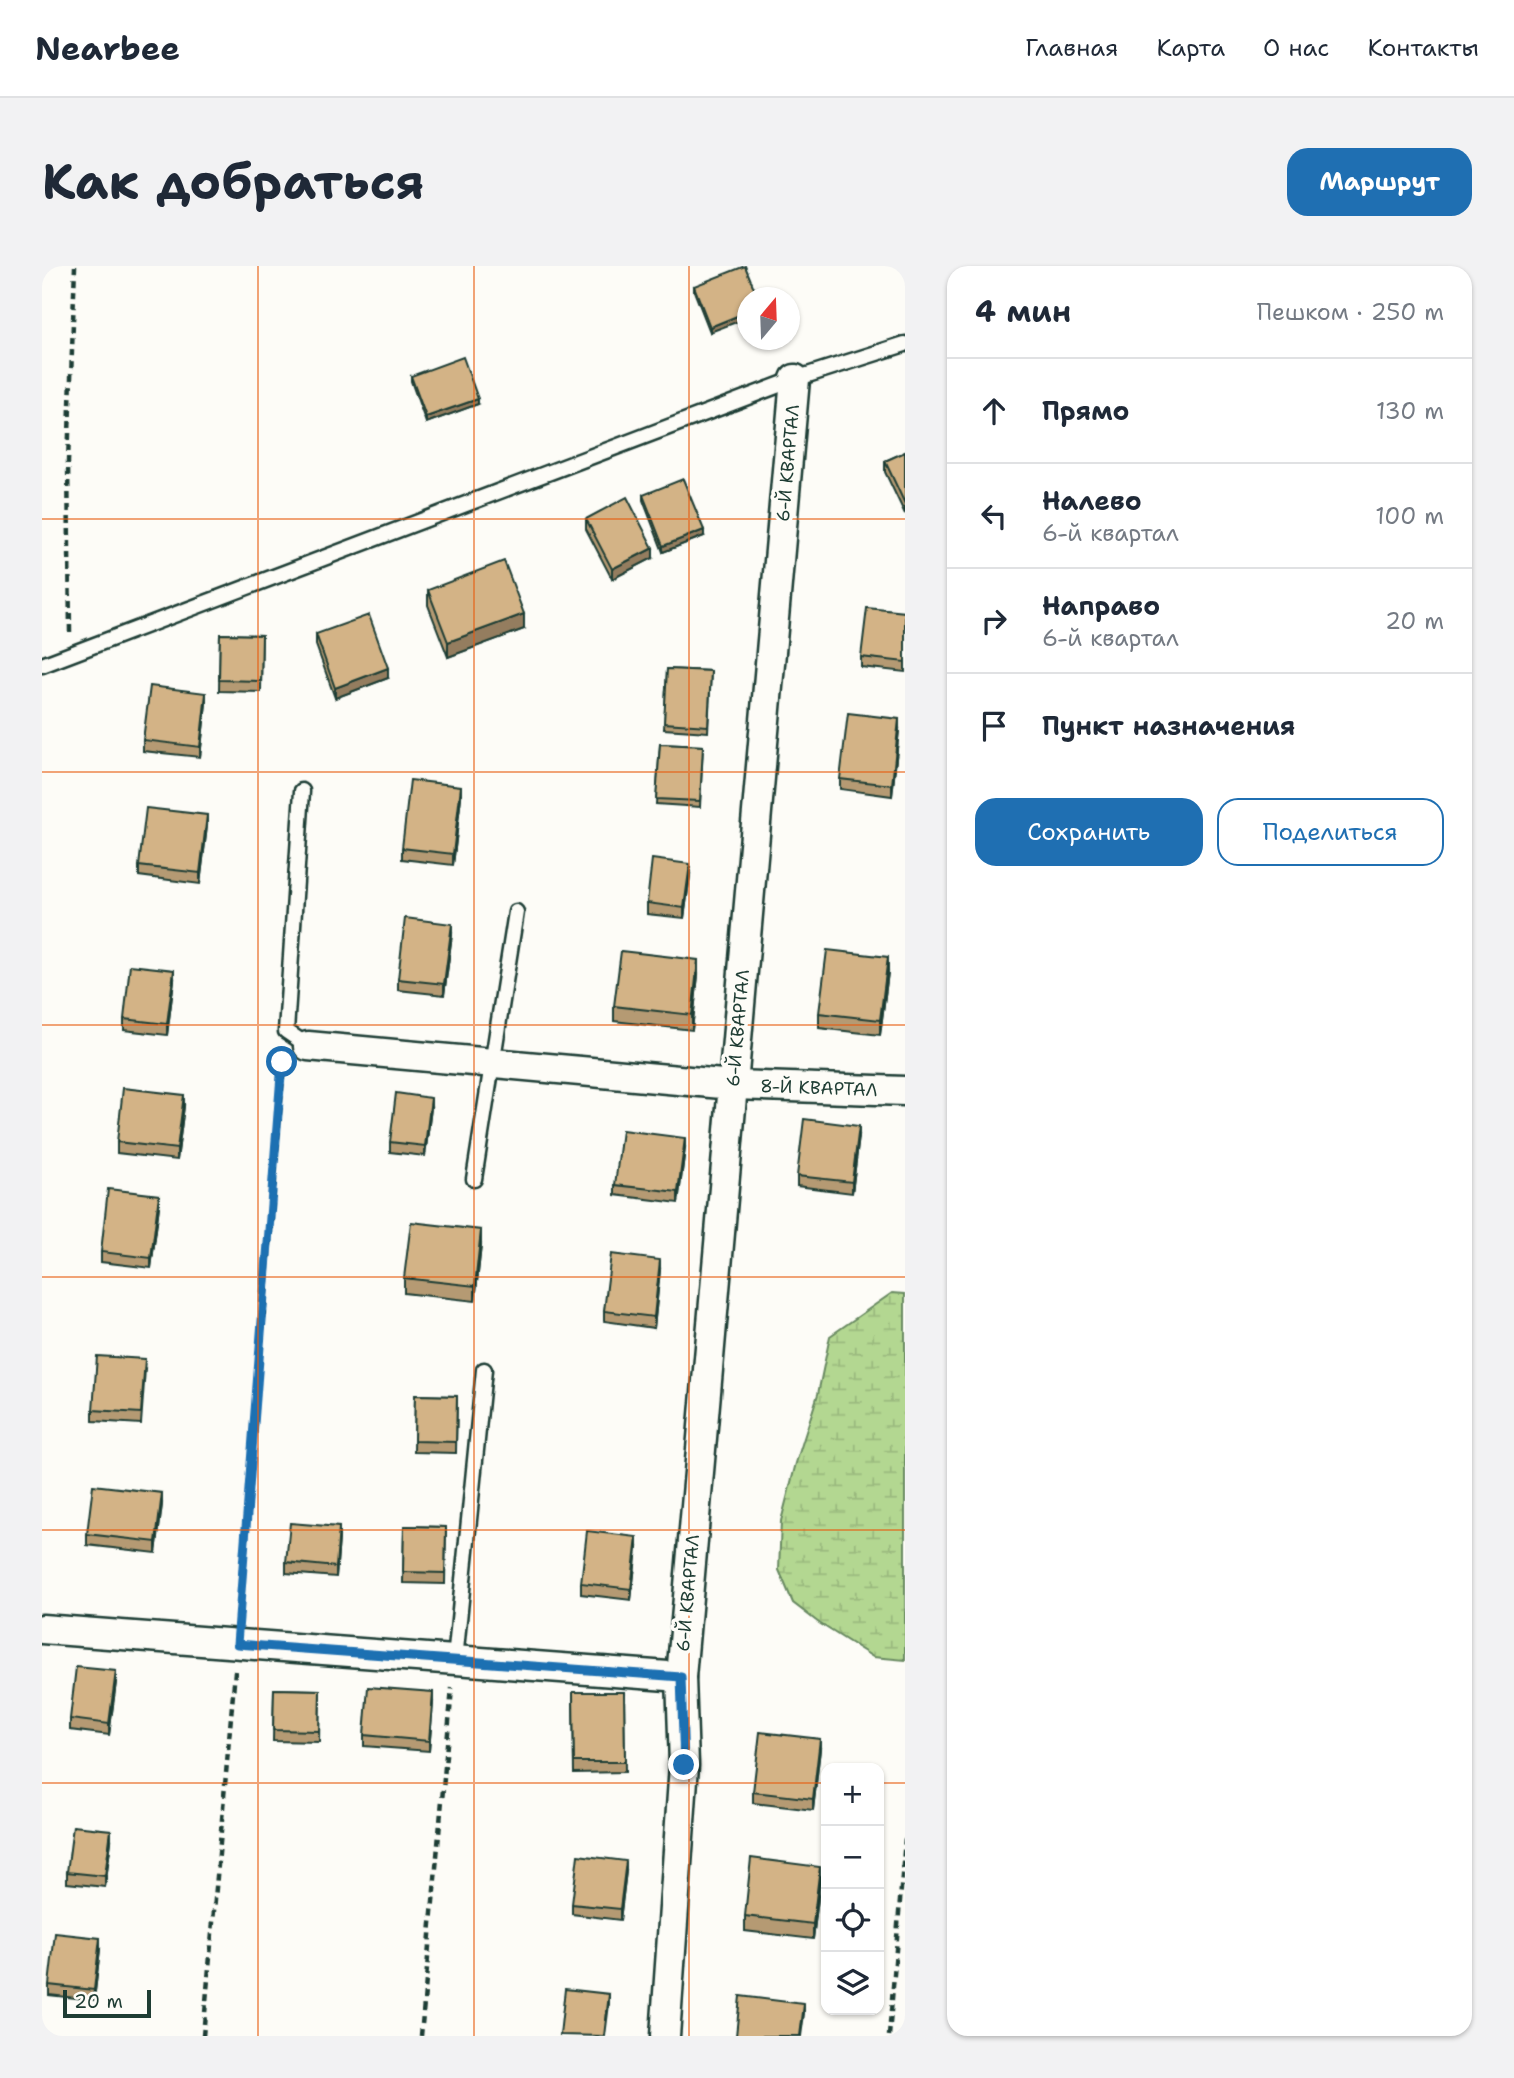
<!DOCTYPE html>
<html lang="ru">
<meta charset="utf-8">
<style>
:root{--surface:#fff;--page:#f2f2f3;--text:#1f2937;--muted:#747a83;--line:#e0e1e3;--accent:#1f6fb2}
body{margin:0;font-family:"Shantell Sans",sans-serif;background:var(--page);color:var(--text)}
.controls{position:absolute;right:21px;bottom:21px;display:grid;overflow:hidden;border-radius:14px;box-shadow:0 2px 5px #0004}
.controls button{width:63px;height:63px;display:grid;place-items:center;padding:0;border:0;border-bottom:2px solid var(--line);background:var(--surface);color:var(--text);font:35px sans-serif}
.compass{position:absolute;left:695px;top:21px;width:63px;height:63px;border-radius:50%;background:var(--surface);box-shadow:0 2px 5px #0004;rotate:19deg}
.scale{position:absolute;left:21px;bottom:18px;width:88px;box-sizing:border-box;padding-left:7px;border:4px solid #1f3d34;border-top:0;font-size:19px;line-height:24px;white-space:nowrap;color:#1f3d34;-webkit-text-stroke:5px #fdfcf7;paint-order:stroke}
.stop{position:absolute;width:21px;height:21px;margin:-16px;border:5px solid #1f6fb2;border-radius:50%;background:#fff}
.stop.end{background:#1f6fb2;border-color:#fff;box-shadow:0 2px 7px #0008}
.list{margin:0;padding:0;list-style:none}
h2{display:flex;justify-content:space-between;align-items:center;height:91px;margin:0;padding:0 28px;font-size:30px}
h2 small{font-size:23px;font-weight:400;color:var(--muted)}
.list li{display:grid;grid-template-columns:46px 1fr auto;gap:21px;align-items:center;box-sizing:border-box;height:105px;padding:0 28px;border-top:2px solid var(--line)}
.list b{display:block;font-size:26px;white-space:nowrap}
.list p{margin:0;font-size:23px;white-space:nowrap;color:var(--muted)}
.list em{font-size:23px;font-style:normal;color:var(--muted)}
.actions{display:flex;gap:14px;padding:21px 28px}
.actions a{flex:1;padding:16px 0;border:2px solid var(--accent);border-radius:21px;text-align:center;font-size:24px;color:var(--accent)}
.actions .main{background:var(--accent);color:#fff}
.icon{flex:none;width:38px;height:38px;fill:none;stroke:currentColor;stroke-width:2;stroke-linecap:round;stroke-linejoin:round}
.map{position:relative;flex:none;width:863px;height:1770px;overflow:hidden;border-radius:21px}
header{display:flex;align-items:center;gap:42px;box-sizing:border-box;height:98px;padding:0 35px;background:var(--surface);border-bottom:2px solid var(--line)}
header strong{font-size:33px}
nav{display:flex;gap:38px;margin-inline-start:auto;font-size:24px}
.intro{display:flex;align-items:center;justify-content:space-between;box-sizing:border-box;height:168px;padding:0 42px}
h1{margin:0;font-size:49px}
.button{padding:18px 32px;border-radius:21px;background:var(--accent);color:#fff;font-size:24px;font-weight:700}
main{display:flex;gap:42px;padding:0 42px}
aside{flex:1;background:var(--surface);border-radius:21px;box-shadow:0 2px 5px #0004}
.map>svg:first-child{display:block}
</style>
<header>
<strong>Nearbee</strong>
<nav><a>Главная</a><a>Карта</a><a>О нас</a><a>Контакты</a></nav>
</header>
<div class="intro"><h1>Как добраться</h1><a class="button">Маршрут</a></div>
<main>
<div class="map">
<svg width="863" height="1770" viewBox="0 0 863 1770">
<defs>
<pattern id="wetland-marsh" width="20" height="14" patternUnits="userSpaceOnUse" patternTransform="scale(1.75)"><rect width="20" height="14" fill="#b3d791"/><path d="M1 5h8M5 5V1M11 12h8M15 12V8" fill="none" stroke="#9ab97e"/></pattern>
</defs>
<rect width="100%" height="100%" fill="#fdfcf7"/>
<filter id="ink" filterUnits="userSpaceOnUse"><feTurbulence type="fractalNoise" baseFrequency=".0143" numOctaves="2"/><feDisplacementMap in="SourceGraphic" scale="14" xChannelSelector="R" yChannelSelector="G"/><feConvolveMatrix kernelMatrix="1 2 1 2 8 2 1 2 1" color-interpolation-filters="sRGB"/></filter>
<g filter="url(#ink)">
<!-- wetland -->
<path fill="url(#wetland-marsh)" stroke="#698a62" stroke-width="2" d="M850 1027 863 1028V1394L831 1391 777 1357 751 1337 737 1304 739 1255 754 1197 776 1128 788 1070Z"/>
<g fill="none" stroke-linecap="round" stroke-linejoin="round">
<defs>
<g id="lane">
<path d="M0 399 753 113 863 78"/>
<path d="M260 525 244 765 266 780"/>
<path d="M432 913 474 646"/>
<path d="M413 1394 442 1104"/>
</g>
<g id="street">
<path d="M266 780 691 819 863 825"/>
<path d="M0 1363 639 1411"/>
<path d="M623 1770 642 1499 639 1411 753 113"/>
</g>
</defs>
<!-- lane casing -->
<use href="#lane" stroke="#1f3d34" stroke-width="19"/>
<!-- street casing -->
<use href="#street" stroke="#1f3d34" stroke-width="33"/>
<!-- path -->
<g stroke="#1f3d34" stroke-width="4.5" stroke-dasharray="7 5" stroke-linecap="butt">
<path d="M28 366 26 196 33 0"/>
<path d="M197 1351 242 795"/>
<path d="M161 1770 193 1405"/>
<path d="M379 1770 410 1422"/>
<path d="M847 1770 863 1573"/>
</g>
<!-- lane -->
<use href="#lane" stroke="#fdfcf7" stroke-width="14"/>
<!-- street -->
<use href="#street" stroke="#fdfcf7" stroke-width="28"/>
</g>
<!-- wall -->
<g fill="#b59a73" stroke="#1f3d34" stroke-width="2">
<path d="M652 20 716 32 668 66 652 25Z"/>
<path d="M369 110 436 138 384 157 369 115Z"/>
<path d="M863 186V248L843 206V195Z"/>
<path d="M601 229 662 270 621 286 601 234Z"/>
<path d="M544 253 611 292 570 313 544 263Z"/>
<path d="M386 324 482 363 406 391 386 339Z"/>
<path d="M863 346V406L819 401V391Z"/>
<path d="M178 368 220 369 219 426 177 425Z"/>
<path d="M274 368 346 412 293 432 274 379Z"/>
<path d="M625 403 669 405 666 466 622 463Z"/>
<path d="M164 437 158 491 101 485V474Z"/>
<path d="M857 464 850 530 798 523V513Z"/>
<path d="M618 478 661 480 658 541 614 538Z"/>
<path d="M419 531 411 599 360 593V582Z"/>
<path d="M165 560 158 618 97 610V600Z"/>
<path d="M648 609 642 652 605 648V637Z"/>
<path d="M410 668 402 729 356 724V713Z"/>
<path d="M846 706 838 769 777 762V747Z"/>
<path d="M656 709 650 764 572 755V740Z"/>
<path d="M132 714 125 769 82 764V753Z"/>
<path d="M142 840 135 894 75 887V876Z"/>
<path d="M389 842 383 890 348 886V876Z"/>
<path d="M817 870 810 927 755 920V910Z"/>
<path d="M643 882 636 937 573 929V919Z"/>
<path d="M117 940 109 1002 59 996V986Z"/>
<path d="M439 979 433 1035 362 1027V1012Z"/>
<path d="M618 1004 612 1062 562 1055V1045Z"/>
<path d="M103 1103 99 1158 51 1155V1144Z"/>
<path d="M373 1129 415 1130 414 1187 372 1186Z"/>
<path d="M120 1238 114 1287 45 1279V1268Z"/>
<path d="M362 1260 404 1261 403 1318 361 1317Z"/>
<path d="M297 1272 294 1311 244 1307V1296Z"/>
<path d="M595 1282 589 1334 539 1328V1317Z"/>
<path d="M74 1416 67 1469 28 1464V1453Z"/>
<path d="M232 1423 278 1424 277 1476 231 1475Z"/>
<path d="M531 1426H582L583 1506 532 1507Z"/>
<path d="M391 1437 387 1485 322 1480V1469Z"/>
<path d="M778 1483 771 1544 711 1537V1526Z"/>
<path d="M69 1575 63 1621 25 1617V1606Z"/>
<path d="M584 1605 578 1654 530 1648V1638Z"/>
<path d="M778 1616 771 1673 703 1665V1650Z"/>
<path d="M58 1683 52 1734 7 1729V1719Z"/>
</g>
<!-- shaded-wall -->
<g fill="#947d5e" stroke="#1f3d34" stroke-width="2">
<path d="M705 46V52L668 66V61Z"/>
<path d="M436 133V138L384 157V151Z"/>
<path d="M662 264V270L621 286V280Z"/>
<path d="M611 282V292L570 313V303Z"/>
<path d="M482 348V363L406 391V376Z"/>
<path d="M346 402V412L293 432V422Z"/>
<path d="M164 427V437L158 491V481Z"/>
<path d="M857 453V464L850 530V519Z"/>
<path d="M419 520V531L411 599V588Z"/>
<path d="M165 549V560L158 618V607Z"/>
<path d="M648 598V609L642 652V642Z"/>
<path d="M410 658V668L402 729V718Z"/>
<path d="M846 691V706L838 769V754Z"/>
<path d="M656 694V709L650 764V749Z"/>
<path d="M132 704V714L125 769V758Z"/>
<path d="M142 829V840L135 894V883Z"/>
<path d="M389 832V842L383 890V880Z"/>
<path d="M817 860V870L810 927V916Z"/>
<path d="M643 872V882L636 937V926Z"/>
<path d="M117 929V940L109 1002V992Z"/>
<path d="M439 964V979L433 1035V1020Z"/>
<path d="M618 994V1004L612 1062V1051Z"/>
<path d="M120 1227V1238L114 1287V1276Z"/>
<path d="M297 1261V1272L294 1311V1301Z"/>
<path d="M595 1271V1282L589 1334V1323Z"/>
<path d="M74 1405V1416L67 1469V1458Z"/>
<path d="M391 1426V1437L387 1485V1475Z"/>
<path d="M778 1473V1483L771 1544V1533Z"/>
<path d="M69 1564V1575L63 1621V1610Z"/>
<path d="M584 1595V1605L578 1654V1643Z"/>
<path d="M778 1601V1616L771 1673V1658Z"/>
<path d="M58 1672V1683L52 1734V1724Z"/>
<path d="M567 1728V1738L563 1770H562Z"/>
<path d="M762 1738V1748L759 1770H758Z"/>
</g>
<!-- building -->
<g fill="#d3b386" stroke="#1f3d34" stroke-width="2">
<path d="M703 0 716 32H705V46L668 61 652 20Z"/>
<path d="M421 91 436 133 384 151 369 110Z"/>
<path d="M863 186V238L843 195Z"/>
<path d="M641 213 662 264 621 280 601 229Z"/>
<path d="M585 231 611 282 570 303 544 253Z"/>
<path d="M462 295 482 348 406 376 386 324Z"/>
<path d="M825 342 863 346V396L819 391Z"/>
<path d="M327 349 346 402 293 422 274 368Z"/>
<path d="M178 368 220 369 219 415 177 414Z"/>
<path d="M625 403 669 405 666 460 622 457Z"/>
<path d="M108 420 164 427 158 481 101 474Z"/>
<path d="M806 447 857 453 850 519 798 513Z"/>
<path d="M618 478 661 480 658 535 614 533Z"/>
<path d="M368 514 419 520 411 588 360 582Z"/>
<path d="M104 542 165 549 158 607 97 600Z"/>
<path d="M610 593 648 598 642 642 605 637Z"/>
<path d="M363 652 410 658 402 718 356 713Z"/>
<path d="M785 684 846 691 838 754 777 747Z"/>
<path d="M579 685 656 694 650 749 572 740Z"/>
<path d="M88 699 132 704 125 758 82 753Z"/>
<path d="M81 822 142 829 135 883 75 876Z"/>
<path d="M354 827 389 832 383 880 348 876Z"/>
<path d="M762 853 817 860 810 916 755 910Z"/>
<path d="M580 864 643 872 636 926 573 919Z"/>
<path d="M66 923 117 929 109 992 59 986Z"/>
<path d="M369 956 439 964 433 1020 362 1012Z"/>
<path d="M569 988 618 994 612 1051 562 1045Z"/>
<path d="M55 1090 103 1093 99 1147 51 1144Z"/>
<path d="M373 1129 415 1130 414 1176 372 1175Z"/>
<path d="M51 1219 120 1227 114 1276 45 1268Z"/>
<path d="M248 1257 297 1261 294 1301 244 1296Z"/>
<path d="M362 1260 404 1261 403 1307 361 1306Z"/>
<path d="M545 1265 595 1271 589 1323 539 1317Z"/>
<path d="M34 1401 74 1405 67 1458 28 1453Z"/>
<path d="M326 1421 391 1426 387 1475 322 1469Z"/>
<path d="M232 1423 278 1424 277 1465 231 1464Z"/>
<path d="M531 1426H582L583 1496H532Z"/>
<path d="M718 1466 778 1473 771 1533 711 1526Z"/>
<path d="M31 1560 69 1564 63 1610 25 1606Z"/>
<path d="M536 1589 584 1595 578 1643 530 1638Z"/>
<path d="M709 1592 778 1601 771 1658 703 1650Z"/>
<path d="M13 1667 58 1672 52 1724 7 1719Z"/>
<path d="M523 1723 567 1728 562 1770 518 1769Z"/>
<path d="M698 1730 762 1738 758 1770H694Z"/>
</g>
</g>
<g fill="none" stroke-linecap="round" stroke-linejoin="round" filter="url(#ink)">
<!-- route -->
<path stroke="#1f6fb2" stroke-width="9" d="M240 796 195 1378 639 1411 642 1499"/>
</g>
<!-- grid -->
<path fill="none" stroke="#e8590c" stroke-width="2" stroke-opacity="0.55" d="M216 0V1770M432 0V1770M647 0V1770M0 253H863M0 506H863M0 759H863M0 1011H863M0 1264H863M0 1517H784M837 1517H863"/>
<g text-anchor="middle" stroke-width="7" stroke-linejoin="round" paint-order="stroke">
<!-- street labels -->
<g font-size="18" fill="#1f3d34" stroke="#fdfcf7">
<text transform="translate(746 197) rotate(-85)" y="6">6-Й КВАРТАЛ</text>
<text transform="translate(696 762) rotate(-85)" y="6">6-Й КВАРТАЛ</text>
<text transform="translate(777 822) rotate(2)" y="6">8-Й КВАРТАЛ</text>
<text transform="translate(646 1327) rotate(-85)" y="6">6-Й КВАРТАЛ</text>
</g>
</g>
</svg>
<div class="controls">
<button>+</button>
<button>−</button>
<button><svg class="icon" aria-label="locate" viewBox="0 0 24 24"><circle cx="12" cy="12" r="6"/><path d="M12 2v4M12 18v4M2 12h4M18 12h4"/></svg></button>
<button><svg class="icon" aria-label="layers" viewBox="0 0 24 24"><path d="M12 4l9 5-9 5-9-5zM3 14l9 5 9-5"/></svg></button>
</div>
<svg class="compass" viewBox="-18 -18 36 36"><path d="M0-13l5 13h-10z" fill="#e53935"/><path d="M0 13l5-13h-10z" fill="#747a83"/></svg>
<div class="scale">20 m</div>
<div class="stop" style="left:240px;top:796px"></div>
<div class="stop end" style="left:642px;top:1499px"></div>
</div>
<aside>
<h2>4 мин<small>Пешком · 250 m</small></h2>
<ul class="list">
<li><svg class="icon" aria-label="ahead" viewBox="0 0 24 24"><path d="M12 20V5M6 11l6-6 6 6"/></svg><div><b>Прямо</b></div><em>130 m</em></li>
<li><svg class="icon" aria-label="left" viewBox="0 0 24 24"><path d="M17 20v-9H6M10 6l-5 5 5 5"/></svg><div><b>Налево</b><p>6-й квартал</p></div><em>100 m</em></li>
<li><svg class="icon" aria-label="right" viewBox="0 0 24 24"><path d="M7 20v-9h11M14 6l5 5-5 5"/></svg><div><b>Направо</b><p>6-й квартал</p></div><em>20 m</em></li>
<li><svg class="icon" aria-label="arrive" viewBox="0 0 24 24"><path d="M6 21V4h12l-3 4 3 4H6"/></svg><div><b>Пункт назначения</b></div></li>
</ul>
<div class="actions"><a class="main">Сохранить</a><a>Поделиться</a></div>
</aside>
</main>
